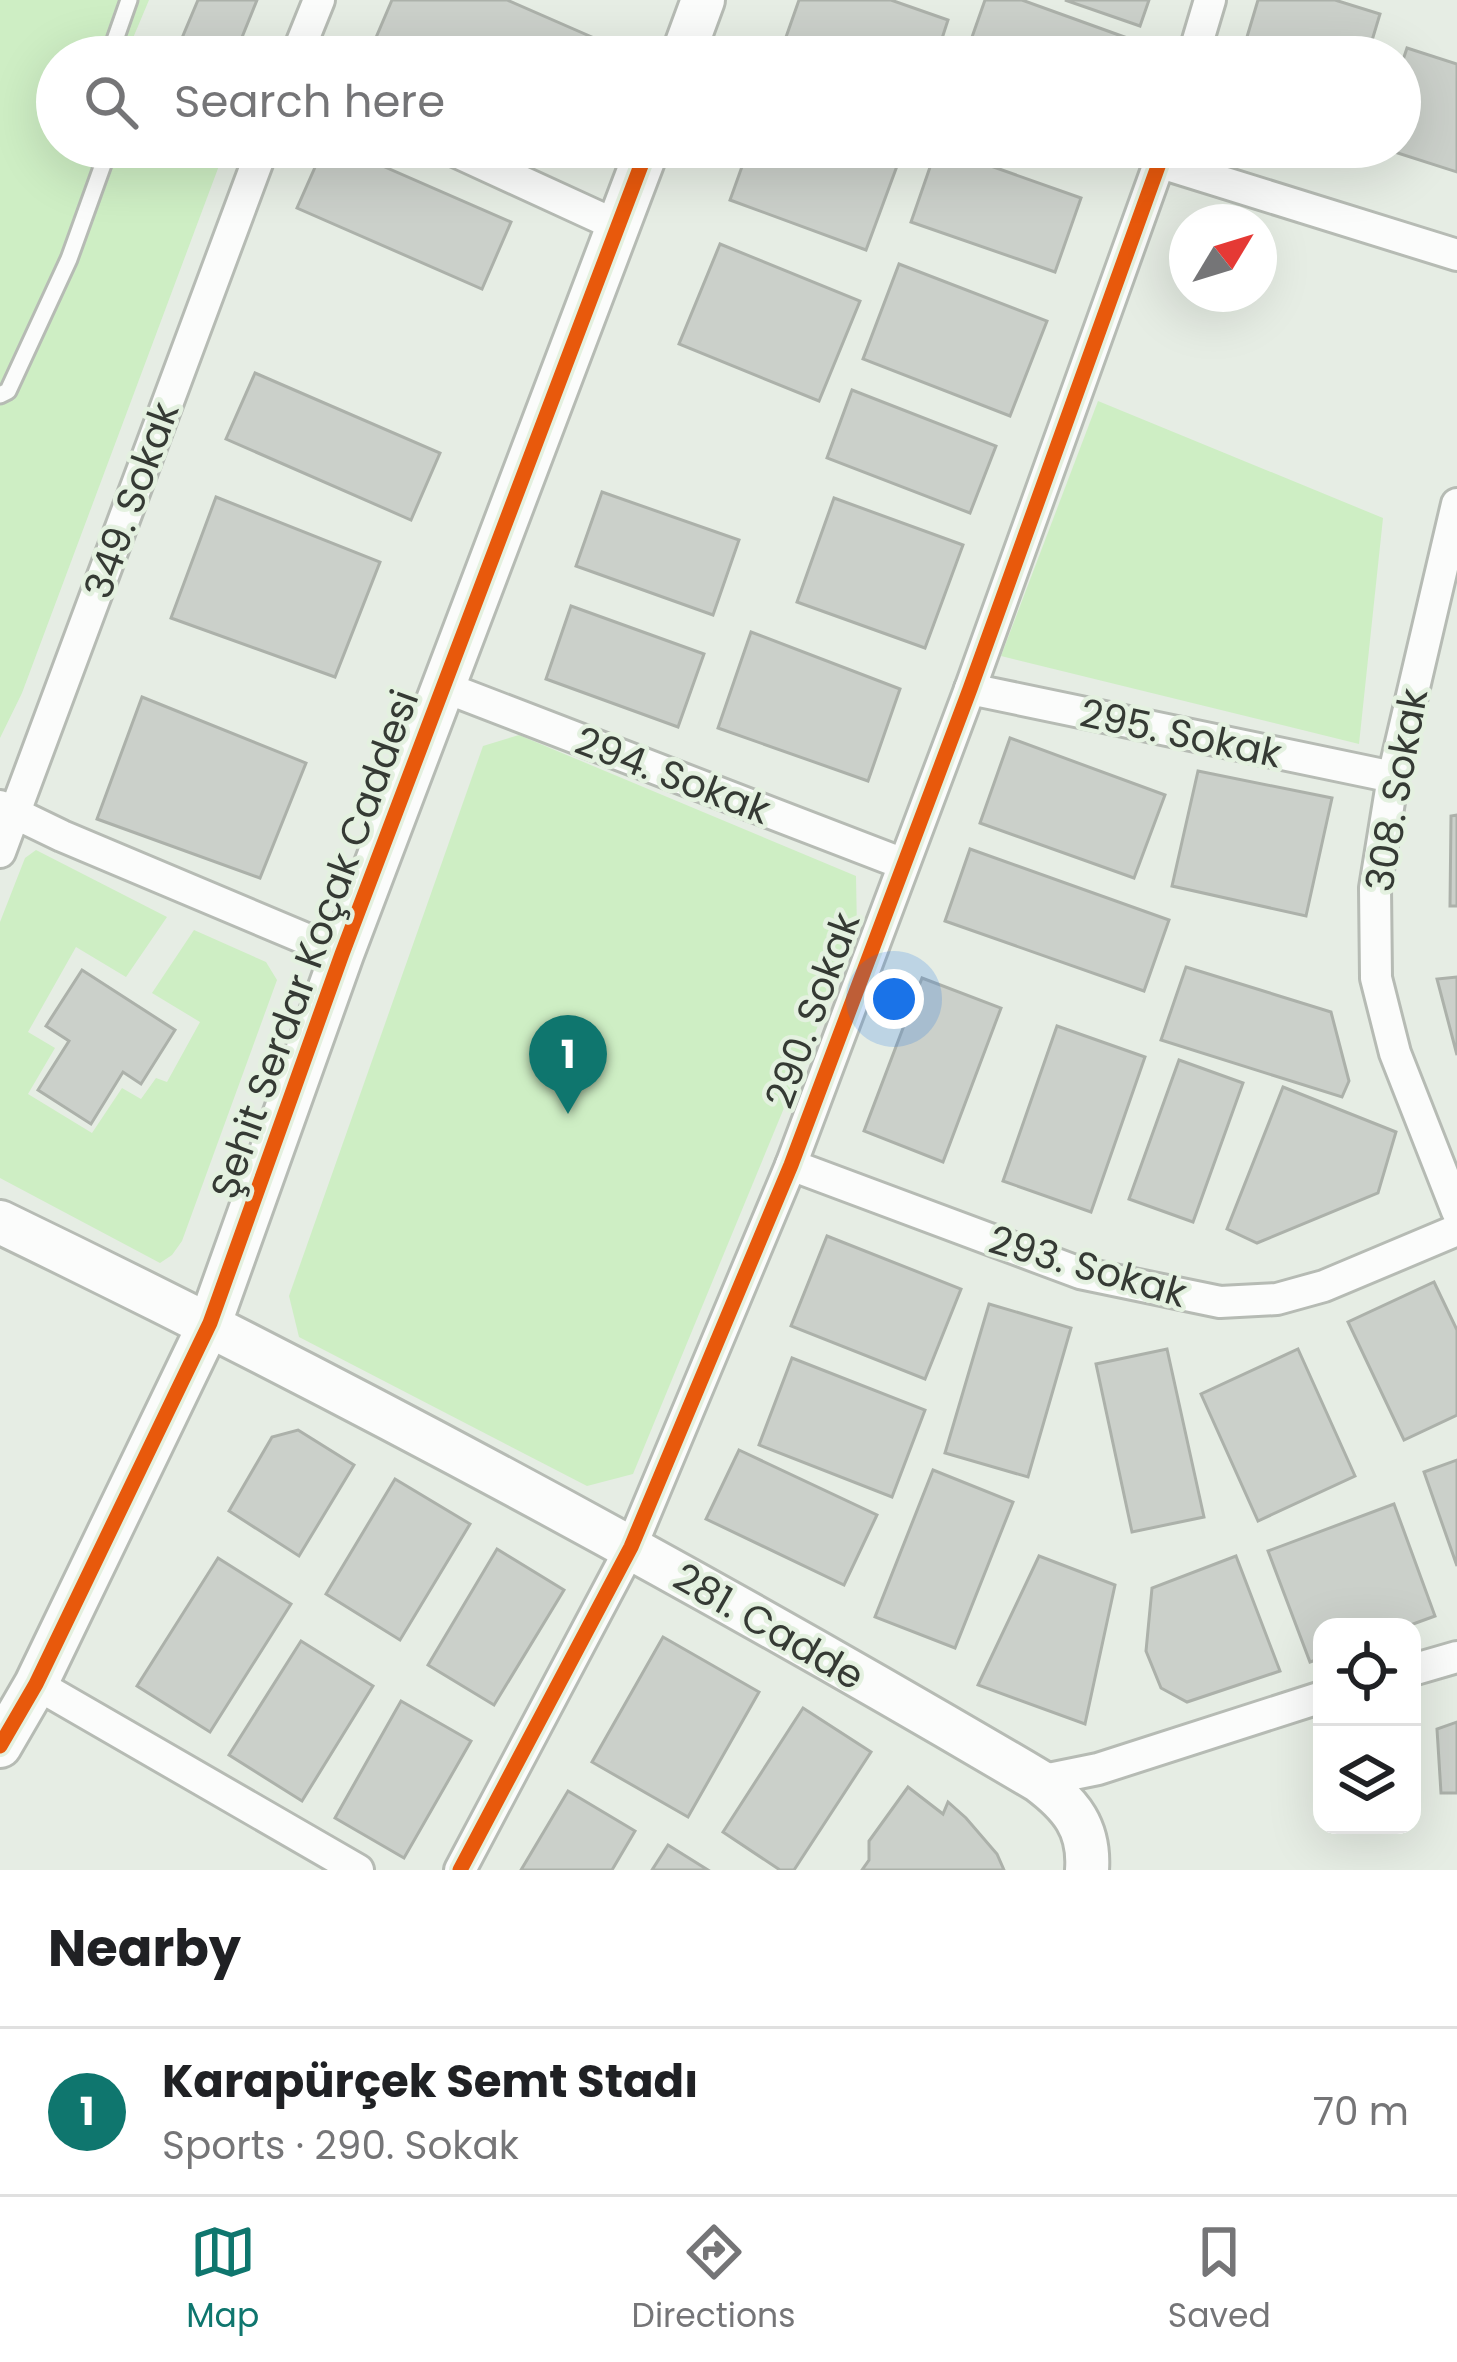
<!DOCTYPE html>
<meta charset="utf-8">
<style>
:root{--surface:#fff;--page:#f2f2f2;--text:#202124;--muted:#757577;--line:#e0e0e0;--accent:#0f766e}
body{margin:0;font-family:Poppins,sans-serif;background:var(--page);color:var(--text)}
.controls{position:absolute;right:36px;bottom:36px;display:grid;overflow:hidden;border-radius:24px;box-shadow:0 12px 48px #0002}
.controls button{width:108px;height:108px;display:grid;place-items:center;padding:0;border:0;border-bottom:3px solid var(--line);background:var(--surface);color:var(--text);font:60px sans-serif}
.compass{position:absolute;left:1169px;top:204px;width:108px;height:108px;border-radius:50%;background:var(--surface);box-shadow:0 12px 48px #0002;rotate:52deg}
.you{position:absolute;left:894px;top:999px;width:42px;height:42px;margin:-30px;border:9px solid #fff;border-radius:50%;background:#1a73e8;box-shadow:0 0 0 18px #1a73e833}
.badge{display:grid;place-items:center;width:78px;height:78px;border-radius:50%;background:var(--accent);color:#fff;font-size:39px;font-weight:700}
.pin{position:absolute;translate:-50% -99px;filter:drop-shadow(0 3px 6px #0008)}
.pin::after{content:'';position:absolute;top:63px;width:42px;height:36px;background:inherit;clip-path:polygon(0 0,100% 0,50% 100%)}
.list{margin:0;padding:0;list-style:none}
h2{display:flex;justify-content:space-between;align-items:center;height:156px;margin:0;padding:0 48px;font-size:51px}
h2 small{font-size:39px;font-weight:400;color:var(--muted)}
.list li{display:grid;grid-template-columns:78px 1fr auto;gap:36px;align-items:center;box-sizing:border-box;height:168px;padding:0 48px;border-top:3px solid var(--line)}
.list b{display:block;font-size:45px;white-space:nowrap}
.list p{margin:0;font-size:39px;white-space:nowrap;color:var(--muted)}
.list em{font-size:39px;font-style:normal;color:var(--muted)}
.icon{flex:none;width:66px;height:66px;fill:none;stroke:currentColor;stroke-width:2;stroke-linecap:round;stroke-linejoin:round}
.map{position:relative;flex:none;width:1457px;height:1870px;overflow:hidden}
.search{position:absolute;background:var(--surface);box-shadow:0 12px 48px #0002;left:36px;right:36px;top:36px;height:132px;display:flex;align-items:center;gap:30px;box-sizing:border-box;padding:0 42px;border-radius:66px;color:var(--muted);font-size:45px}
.sheet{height:324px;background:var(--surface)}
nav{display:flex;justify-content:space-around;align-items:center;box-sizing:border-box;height:168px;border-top:3px solid var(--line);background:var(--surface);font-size:33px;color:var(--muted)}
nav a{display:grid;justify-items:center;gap:6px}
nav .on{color:var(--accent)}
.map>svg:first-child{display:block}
</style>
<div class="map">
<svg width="1457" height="1870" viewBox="0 0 1457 1870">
<rect width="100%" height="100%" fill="#e6ede4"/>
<!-- green -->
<g fill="#ceeec4">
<path d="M0 0H149L125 57H57V147H226L22 693 0 738Z"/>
<path d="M1098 401 1383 518 1359 744 1001 656Z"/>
<path d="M519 735 856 876 857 931 633 1474 587 1486 299 1337 289 1296 483 746Z"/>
<path d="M36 850 167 917 126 977 76 947 28 1032 55 1048 28 1094 92 1133 122 1088 141 1099 156 1078 167 1082 200 1022 152 993 194 930 266 962 277 980 182 1241 172 1255 160 1263 0 1178V922L25 858Z"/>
</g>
<!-- building -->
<g fill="#cbd0ca" stroke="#acb1aa" stroke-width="3">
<path d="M198 0H257L234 57H174Z"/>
<path d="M392 0H507L594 38 586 57H376L369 54Z"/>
<path d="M799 0H891L948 20 936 57H779Z"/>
<path d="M985 0H1022L1130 39 1123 57H965Z"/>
<path d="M1065 0H1149L1140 26Z"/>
<path d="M1258 0H1335L1380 14 1367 57H1241Z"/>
<path d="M1407 48 1457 64V172L1379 147H1400V69Z"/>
<path d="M324 147H339L511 222 482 289 297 208Z"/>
<path d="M749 147H904L866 250 730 200Z"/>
<path d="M937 147 1081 198 1055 272 911 222Z"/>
<path d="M720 244 860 301 819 401 679 344Z"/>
<path d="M899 264 1047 321 1010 416 863 359Z"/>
<path d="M255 373 440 453 411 520 226 439Z"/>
<path d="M852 390 996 446 970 513 827 458Z"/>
<path d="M602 492 739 540 713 615 576 566Z"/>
<path d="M216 497 380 562 335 677 171 618Z"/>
<path d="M834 498 963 545 925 648 797 602Z"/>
<path d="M571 606 704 654 678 727 546 679Z"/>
<path d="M751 632 900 689 868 781 718 728Z"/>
<path d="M142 697 306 763 260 878 97 819Z"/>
<path d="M1010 738 1165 795 1134 878 980 823Z"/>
<path d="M1198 771 1332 798 1306 916 1172 886Z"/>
<path d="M1457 815V906H1450L1451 816Z"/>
<path d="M970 849 1169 920 1144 991 945 921Z"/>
<path d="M1186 967 1331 1012 1349 1081 1342 1097 1161 1040Z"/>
<path d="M82 970 175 1030 141 1084 123 1072 91 1124 38 1090 69 1041 46 1026Z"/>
<path d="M1457 977V1055L1437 979Z"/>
<path d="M922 978 1001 1008 943 1162 864 1131Z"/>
<path d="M1057 1026 1145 1057 1091 1212 1003 1181Z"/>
<path d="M1179 1060 1243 1083 1193 1222 1129 1199Z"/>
<path d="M1283 1087 1396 1132 1378 1193 1257 1243 1227 1229Z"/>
<path d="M827 1236 961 1289 925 1379 791 1326Z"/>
<path d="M1434 1282 1457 1330V1415L1404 1440 1348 1322Z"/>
<path d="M989 1304 1071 1328 1028 1477 945 1453Z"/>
<path d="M1167 1349 1204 1517 1132 1532 1096 1364Z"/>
<path d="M1298 1349 1355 1476 1258 1521 1201 1394Z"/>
<path d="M792 1358 925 1410 892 1497 759 1445Z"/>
<path d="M298 1430 354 1465 299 1556 229 1511 272 1437Z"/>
<path d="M739 1450 877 1515 844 1585 706 1519Z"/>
<path d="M1457 1460V1566L1424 1472Z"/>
<path d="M933 1470 1013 1502 955 1648 875 1617Z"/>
<path d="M395 1479 470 1524 400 1640 326 1594Z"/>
<path d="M1394 1504 1435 1616 1405 1627H1322V1658L1310 1662 1268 1551Z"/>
<path d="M497 1549 564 1590 494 1705 428 1665Z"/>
<path d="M1039 1556 1115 1585 1085 1724 978 1685Z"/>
<path d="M1236 1556 1280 1671 1187 1702 1161 1688 1146 1651 1152 1588Z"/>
<path d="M218 1558 291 1604 210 1732 137 1686Z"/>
<path d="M663 1637 759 1692 688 1817 592 1762Z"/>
<path d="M301 1641 373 1686 302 1801 229 1755Z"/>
<path d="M401 1701 471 1741 404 1858 335 1818Z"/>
<path d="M803 1708 871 1752 794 1870H780L723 1832Z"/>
<path d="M1457 1722V1793H1441L1437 1729Z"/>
<path d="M908 1787 943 1814 948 1802 966 1818 997 1854 1004 1870H862L869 1860V1841Z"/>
<path d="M568 1791 635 1831 612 1870H521Z"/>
<path d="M668 1845 708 1870H652Z"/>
</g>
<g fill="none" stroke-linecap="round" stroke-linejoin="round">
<defs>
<g id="lane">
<path d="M109 57 129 0"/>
<path d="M0 395 8 391 69 259 105 159 104 147"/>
</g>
<g id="street">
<path d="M296 57 319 0"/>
<path d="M1193 57 1210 0"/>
<path d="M446 147 618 226"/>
<path d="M1161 163 1457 255"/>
<path d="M1457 504 1393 777 1375 888 1376 978 1395 1053 1457 1211"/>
<path d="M444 687 901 863"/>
<path d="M970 689 1393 777"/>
<path d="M0 806 62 836 342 954"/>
<path d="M0 852 263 147"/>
<path d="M791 1165 1080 1273 1220 1302 1277 1299 1324 1286 1457 1230"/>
<path d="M1412 1670 1457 1657"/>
<path d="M36 1684 358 1870"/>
<path d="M1039 1781 1098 1769 1322 1697"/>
<path d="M460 1870 631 1547 791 1165 970 689 1165 147"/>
</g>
<g id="secondary">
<path d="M682 57 703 0"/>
<path d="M0 1222C354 1393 700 1581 1039 1781 1071 1805 1090 1828 1087 1870"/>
<path d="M0 1746 36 1684 210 1323 342 954 648 147"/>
</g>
</defs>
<!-- lane casing -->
<use href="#lane" stroke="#b6bbb4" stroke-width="21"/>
<!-- street casing -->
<use href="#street" stroke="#b6bbb4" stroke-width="36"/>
<!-- secondary casing -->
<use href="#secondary" stroke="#b6bbb4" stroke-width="48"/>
<!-- lane -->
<use href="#lane" stroke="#fbfcfb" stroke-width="15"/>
<!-- street -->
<use href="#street" stroke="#fbfcfb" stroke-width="30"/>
<!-- secondary -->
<use href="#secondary" stroke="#fbfcfb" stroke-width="42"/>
<defs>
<g id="cycleway">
<path d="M0 1746 36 1684 210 1323 342 954 648 147"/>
<path d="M460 1870 631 1547 791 1165 970 689 1165 147"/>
</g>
</defs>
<!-- cycleway casing -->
<use href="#cycleway" stroke="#e4f1e0" stroke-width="22"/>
<!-- cycleway -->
<use href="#cycleway" stroke="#e8590c" stroke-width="15"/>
</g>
<g text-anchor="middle" stroke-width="9" stroke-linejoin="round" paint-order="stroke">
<!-- street labels -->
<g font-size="39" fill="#353a34" stroke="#e4f1e0">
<text transform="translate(131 500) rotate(-70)" y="14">349. Sokak</text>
<text transform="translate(1181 733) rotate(12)" y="14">295. Sokak</text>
<text transform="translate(673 775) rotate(21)" y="14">294. Sokak</text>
<text transform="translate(1396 790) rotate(-80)" y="14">308. Sokak</text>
<text transform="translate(314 944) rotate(-70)" y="14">Şehit Serdar Koçak Caddesi</text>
<text transform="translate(812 1010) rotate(-70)" y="14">290. Sokak</text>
<text transform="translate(1088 1266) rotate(16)" y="14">293. Sokak</text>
<text transform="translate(769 1626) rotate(30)" y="14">281. Cadde</text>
</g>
</g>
</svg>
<div class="controls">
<button><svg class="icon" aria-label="locate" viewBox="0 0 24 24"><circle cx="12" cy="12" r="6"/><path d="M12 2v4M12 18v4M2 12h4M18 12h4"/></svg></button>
<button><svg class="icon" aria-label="layers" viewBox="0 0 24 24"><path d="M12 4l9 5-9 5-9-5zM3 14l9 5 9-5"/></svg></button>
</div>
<svg class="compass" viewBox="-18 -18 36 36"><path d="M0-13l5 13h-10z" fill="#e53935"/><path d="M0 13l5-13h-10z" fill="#757577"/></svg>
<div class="you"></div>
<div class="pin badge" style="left:568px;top:1114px">1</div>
<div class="search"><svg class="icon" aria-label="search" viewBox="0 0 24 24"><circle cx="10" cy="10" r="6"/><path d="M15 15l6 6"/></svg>Search here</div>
</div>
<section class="sheet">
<h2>Nearby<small></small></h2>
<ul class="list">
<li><span class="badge">1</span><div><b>Karapürçek Semt Stadı</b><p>Sports · 290. Sokak</p></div><em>70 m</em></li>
</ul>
</section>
<nav>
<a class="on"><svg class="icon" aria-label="map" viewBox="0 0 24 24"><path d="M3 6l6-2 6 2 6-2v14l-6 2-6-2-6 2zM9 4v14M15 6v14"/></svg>Map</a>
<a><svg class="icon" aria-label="directions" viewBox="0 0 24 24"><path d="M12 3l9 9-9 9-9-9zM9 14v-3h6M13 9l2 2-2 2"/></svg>Directions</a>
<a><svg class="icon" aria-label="saved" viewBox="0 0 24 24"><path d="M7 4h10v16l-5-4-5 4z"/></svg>Saved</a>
</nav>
